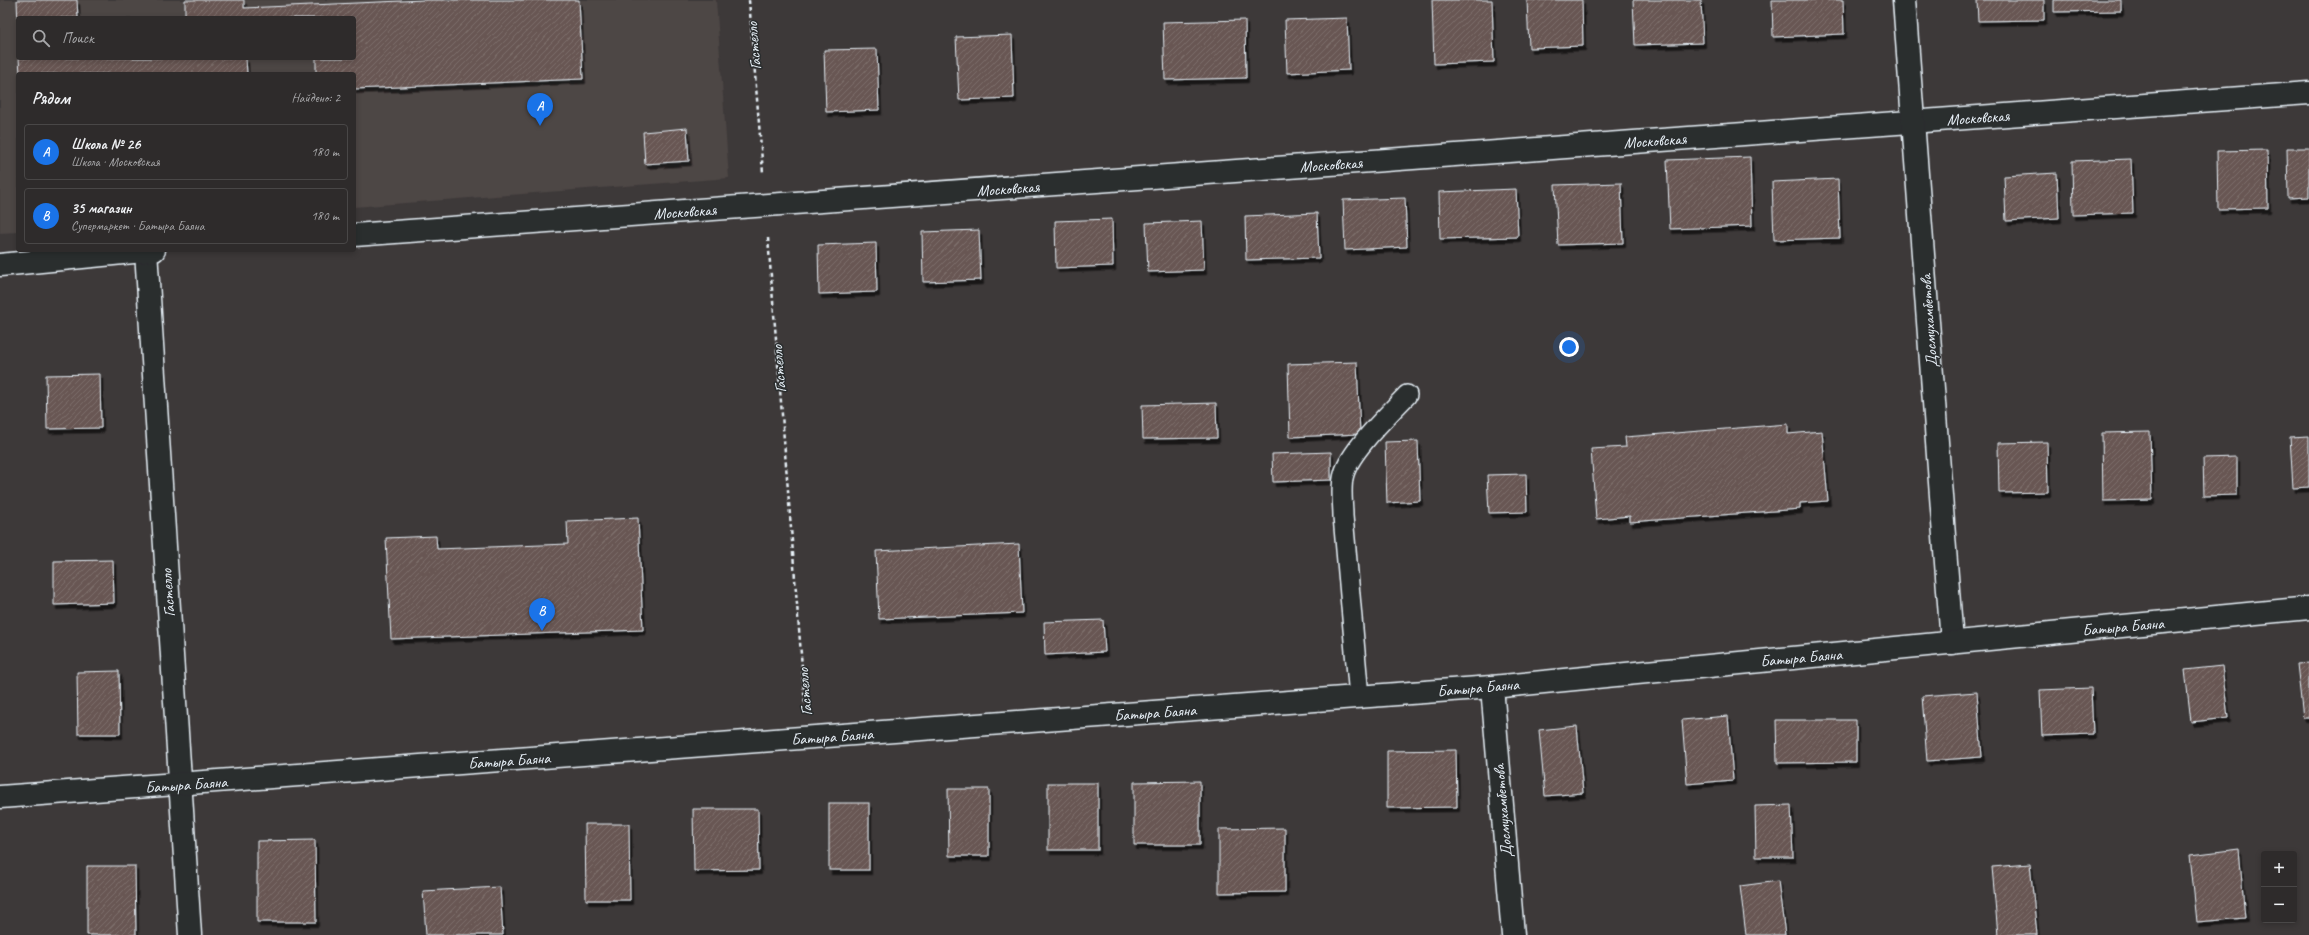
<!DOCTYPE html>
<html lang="ru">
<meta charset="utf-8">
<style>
:root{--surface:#2e2b2b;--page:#363333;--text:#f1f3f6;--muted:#a7a7a9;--line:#494747;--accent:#1a73e8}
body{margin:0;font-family:Caveat,sans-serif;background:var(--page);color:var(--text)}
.controls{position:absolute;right:12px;bottom:12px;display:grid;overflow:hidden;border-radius:4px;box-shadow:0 2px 6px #0003}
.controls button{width:36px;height:36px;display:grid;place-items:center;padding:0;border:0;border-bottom:1px solid var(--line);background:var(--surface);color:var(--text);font:20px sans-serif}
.you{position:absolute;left:1569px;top:347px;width:14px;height:14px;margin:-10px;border:3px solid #fff;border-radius:50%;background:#1a73e8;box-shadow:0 0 0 6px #1a73e833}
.badge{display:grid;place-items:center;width:26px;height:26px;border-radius:50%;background:var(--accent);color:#fff;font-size:13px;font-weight:700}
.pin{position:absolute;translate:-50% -33px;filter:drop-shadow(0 1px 2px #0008)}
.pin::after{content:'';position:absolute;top:21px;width:14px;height:12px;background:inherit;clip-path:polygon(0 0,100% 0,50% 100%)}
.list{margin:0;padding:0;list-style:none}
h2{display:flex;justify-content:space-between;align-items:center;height:52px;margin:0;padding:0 16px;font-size:17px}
h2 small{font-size:13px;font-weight:400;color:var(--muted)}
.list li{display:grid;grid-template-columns:26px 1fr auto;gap:12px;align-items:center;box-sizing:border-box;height:56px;margin:0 8px 8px;padding:0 8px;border:1px solid var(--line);border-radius:4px}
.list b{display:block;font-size:15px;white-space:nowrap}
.list p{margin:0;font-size:13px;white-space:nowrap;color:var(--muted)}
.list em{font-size:13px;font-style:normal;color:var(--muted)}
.icon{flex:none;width:22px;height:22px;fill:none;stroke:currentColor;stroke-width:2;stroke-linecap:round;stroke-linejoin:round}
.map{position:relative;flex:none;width:2309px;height:935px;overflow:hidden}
.search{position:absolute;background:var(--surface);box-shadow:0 2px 6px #0003;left:16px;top:16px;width:340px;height:44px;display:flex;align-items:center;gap:10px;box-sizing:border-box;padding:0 14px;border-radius:4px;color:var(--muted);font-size:15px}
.panel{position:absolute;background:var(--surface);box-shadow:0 2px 6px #0003;left:16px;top:72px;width:340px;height:180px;border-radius:4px}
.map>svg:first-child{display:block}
</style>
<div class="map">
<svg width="2309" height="935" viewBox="0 0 2309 935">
<defs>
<pattern id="building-hatch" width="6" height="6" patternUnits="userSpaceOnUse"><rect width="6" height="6" fill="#685653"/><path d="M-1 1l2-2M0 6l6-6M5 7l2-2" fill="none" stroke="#7e6f6c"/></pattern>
<filter id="shadow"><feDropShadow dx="2.5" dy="4.5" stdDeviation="0" flood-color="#0009"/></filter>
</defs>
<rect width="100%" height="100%" fill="#3d3939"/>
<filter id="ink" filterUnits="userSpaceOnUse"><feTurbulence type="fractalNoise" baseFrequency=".025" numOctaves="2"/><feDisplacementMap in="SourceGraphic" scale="8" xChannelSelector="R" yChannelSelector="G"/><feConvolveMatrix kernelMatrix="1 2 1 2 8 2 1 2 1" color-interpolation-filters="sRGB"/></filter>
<g filter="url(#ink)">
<!-- built -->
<path fill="#4d4645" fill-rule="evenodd" d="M0 0H716L729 178 354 207V74H18V232L0 233ZM18 18H354V58H18Z"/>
<!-- building -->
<g fill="url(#building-hatch)" stroke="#e8f1f8" filter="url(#shadow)">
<path d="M17 0H77L78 18H18V27Z"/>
<path d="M185 0H244V8L424 0H579L583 79 354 89V74H316V58H354V18H185Z"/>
<path d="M1432 0H1492L1494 62 1434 64Z"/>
<path d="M1527 0H1582L1583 46 1529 48Z"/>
<path d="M1633 0H1701L1703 43 1635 45Z"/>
<path d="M1772 0H1843L1844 34 1773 37Z"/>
<path d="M1977 0H2044V20L1978 21Z"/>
<path d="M2054 0H2121V11L2054 12Z"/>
<path d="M1347 18 1349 70 1287 73 1285 20Z"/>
<path d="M1245 20 1246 78 1165 80 1163 22Z"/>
<path d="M1012 35 1014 98 959 100 956 37Z"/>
<path d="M877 49 879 110 826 112 824 50Z"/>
<path d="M19 58H246L247 74H20Z"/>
<path d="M687 128 689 161 645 164 643 132Z"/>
<path d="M2287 148H2309V197L2288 198Z"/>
<path d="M2267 150 2268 208 2218 209 2217 151Z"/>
<path d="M1750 157 1752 226 1670 229 1667 160Z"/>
<path d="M2131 159 2133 213 2073 215 2072 161Z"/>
<path d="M2057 173 2059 218 2006 221 2004 176Z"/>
<path d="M1838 179 1840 238 1774 240 1772 182Z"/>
<path d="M1621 183 1623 243 1558 245 1555 185Z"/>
<path d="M1516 189 1518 237 1440 239 1439 192Z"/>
<path d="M1405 198 1407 247 1345 250 1343 200Z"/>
<path d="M1317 213 1319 258 1246 260 1245 216Z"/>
<path d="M1112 219 1113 266 1056 268 1055 221Z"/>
<path d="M1202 221 1204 270 1148 272 1146 223Z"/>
<path d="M979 230 981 280 923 282 922 232Z"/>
<path d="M876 243 877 292 819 294 818 245Z"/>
<path d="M1357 362 1360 434 1290 437 1288 364Z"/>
<path d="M100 374 101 428 47 429 46 375Z"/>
<path d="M1216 403 1217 438 1143 439 1142 405Z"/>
<path d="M1788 424V434L1822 431 1828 501 1800 503V509L1630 522V516L1596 519 1591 449 1626 447 1625 437Z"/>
<path d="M2150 432 2152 500 2103 501 2102 433Z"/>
<path d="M2309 436V487L2293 488 2290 437Z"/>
<path d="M1418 441 1420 501 1387 503 1385 442Z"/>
<path d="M2047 442 2048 492 1999 493 1998 443Z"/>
<path d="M1331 452V480L1273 482 1272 454Z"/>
<path d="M2237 457V495L2204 496 2203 458Z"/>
<path d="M1526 474 1527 512 1489 513 1487 475Z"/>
<path d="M638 518 643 630 391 639 386 538 436 536 437 549 568 544 567 521Z"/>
<path d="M1019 544 1022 613 879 619 876 551Z"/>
<path d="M113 560 114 603 54 605V561Z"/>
<path d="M1103 620 1105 652 1045 655 1044 622Z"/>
<path d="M2309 663V718H2303L2297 664Z"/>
<path d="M2222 666 2228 718 2191 722 2185 670Z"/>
<path d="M119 671 120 734H78L77 672Z"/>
<path d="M2091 688 2093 734 2042 736 2040 690Z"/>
<path d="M1977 692 1982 757 1927 761 1922 696Z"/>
<path d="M1728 716 1733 780 1687 784 1682 720Z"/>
<path d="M1776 720H1856V762L1777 763Z"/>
<path d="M1577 726 1583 793 1545 796 1539 730Z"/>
<path d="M1456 750 1457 807 1387 808V751Z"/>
<path d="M1200 781V845H1134V782Z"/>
<rect x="1048" y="783" width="50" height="67"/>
<path d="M948 789H989V856H949Z"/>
<rect x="829" y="803" width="40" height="67"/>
<path d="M1791 805 1793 857H1756L1755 806Z"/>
<path d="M693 809H758L759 870 694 871Z"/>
<path d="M585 824H629L630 900H586Z"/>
<path d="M1285 828V892L1219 893V829Z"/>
<path d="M315 840 316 922H257V841Z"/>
<path d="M2239 849 2245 918 2197 922 2190 855Z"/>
<path d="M2030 864 2037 935H1998L1992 867Z"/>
<path d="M87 866H135L136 935H87Z"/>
<path d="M1778 881 1785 935H1746L1740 886Z"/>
<path d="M500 887 503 935H426L423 891Z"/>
</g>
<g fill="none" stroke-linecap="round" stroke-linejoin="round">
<defs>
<path id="lane" d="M1359 697 1343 516C1343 503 1340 487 1344 474 1351 450 1389 414 1407 395"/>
<g id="street">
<path d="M354 235 2309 93"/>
<path d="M146 251 190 935"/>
<path d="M0 265 154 250"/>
<path d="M1492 687 1513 935"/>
</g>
<g id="secondary">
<path d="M1904 0 1952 643"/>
<path d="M0 797 1492 687 2309 608"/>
</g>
</defs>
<!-- lane casing -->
<use href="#lane" stroke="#e8f1f8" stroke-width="22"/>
<!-- street casing -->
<use href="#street" stroke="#e8f1f8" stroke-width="25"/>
<!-- secondary casing -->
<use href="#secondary" stroke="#e8f1f8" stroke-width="25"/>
<!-- path -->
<g stroke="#e8f1f8" stroke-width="2.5" stroke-dasharray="4 3" stroke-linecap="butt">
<path d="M749 0 763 173"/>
<path d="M768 238 805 705"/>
</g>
<!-- lane -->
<use href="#lane" stroke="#2a2d2e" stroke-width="19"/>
<!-- street -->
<use href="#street" stroke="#2a2d2e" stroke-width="22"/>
<!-- secondary -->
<use href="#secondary" stroke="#2a2d2e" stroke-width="22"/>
</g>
</g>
<g text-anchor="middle" stroke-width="3" stroke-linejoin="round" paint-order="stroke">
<!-- street labels -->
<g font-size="16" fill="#e8f1f8" stroke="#2a2d2e">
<text transform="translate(753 46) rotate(-95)" y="6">Гастелло</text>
<text transform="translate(1978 117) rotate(-4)" y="6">Московская</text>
<text transform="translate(1655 140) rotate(-4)" y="6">Московская</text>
<text transform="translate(1331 164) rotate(-4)" y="6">Московская</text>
<text transform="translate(1008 188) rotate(-4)" y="6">Московская</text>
<text transform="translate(685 211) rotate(-4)" y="6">Московская</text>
<text transform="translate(1928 321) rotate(-94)" y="6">Досмухамбетова</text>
<text transform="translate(778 369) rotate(-95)" y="6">Гастелло</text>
<text transform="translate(167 593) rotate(-94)" y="6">Гастелло</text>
<text transform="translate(2123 626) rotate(-5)" y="6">Батыра Баяна</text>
<text transform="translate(1801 657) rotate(-5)" y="6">Батыра Баяна</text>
<text transform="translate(1478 687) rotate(-5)" y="6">Батыра Баяна</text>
<text transform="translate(804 692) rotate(-95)" y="6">Гастелло</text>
<text transform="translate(1155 712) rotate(-4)" y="6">Батыра Баяна</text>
<text transform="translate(832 736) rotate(-4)" y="6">Батыра Баяна</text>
<text transform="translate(509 760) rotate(-4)" y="6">Батыра Баяна</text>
<text transform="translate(186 784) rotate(-4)" y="6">Батыра Баяна</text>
<text transform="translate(1502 811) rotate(-95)" y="6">Досмухамбетова</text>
</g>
</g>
</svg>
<div class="controls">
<button>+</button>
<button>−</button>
</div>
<div class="you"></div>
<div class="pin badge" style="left:540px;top:126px">A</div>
<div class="pin badge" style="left:542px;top:631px">B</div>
<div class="search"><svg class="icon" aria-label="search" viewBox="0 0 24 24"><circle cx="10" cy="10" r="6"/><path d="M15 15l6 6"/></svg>Поиск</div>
<section class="panel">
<h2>Рядом<small>Найдено: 2</small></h2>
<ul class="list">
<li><span class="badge">A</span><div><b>Школа № 26</b><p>Школа · Московская</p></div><em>180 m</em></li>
<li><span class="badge">B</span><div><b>35 магазин</b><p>Супермаркет · Батыра Баяна</p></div><em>180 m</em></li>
</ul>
</section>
</div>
